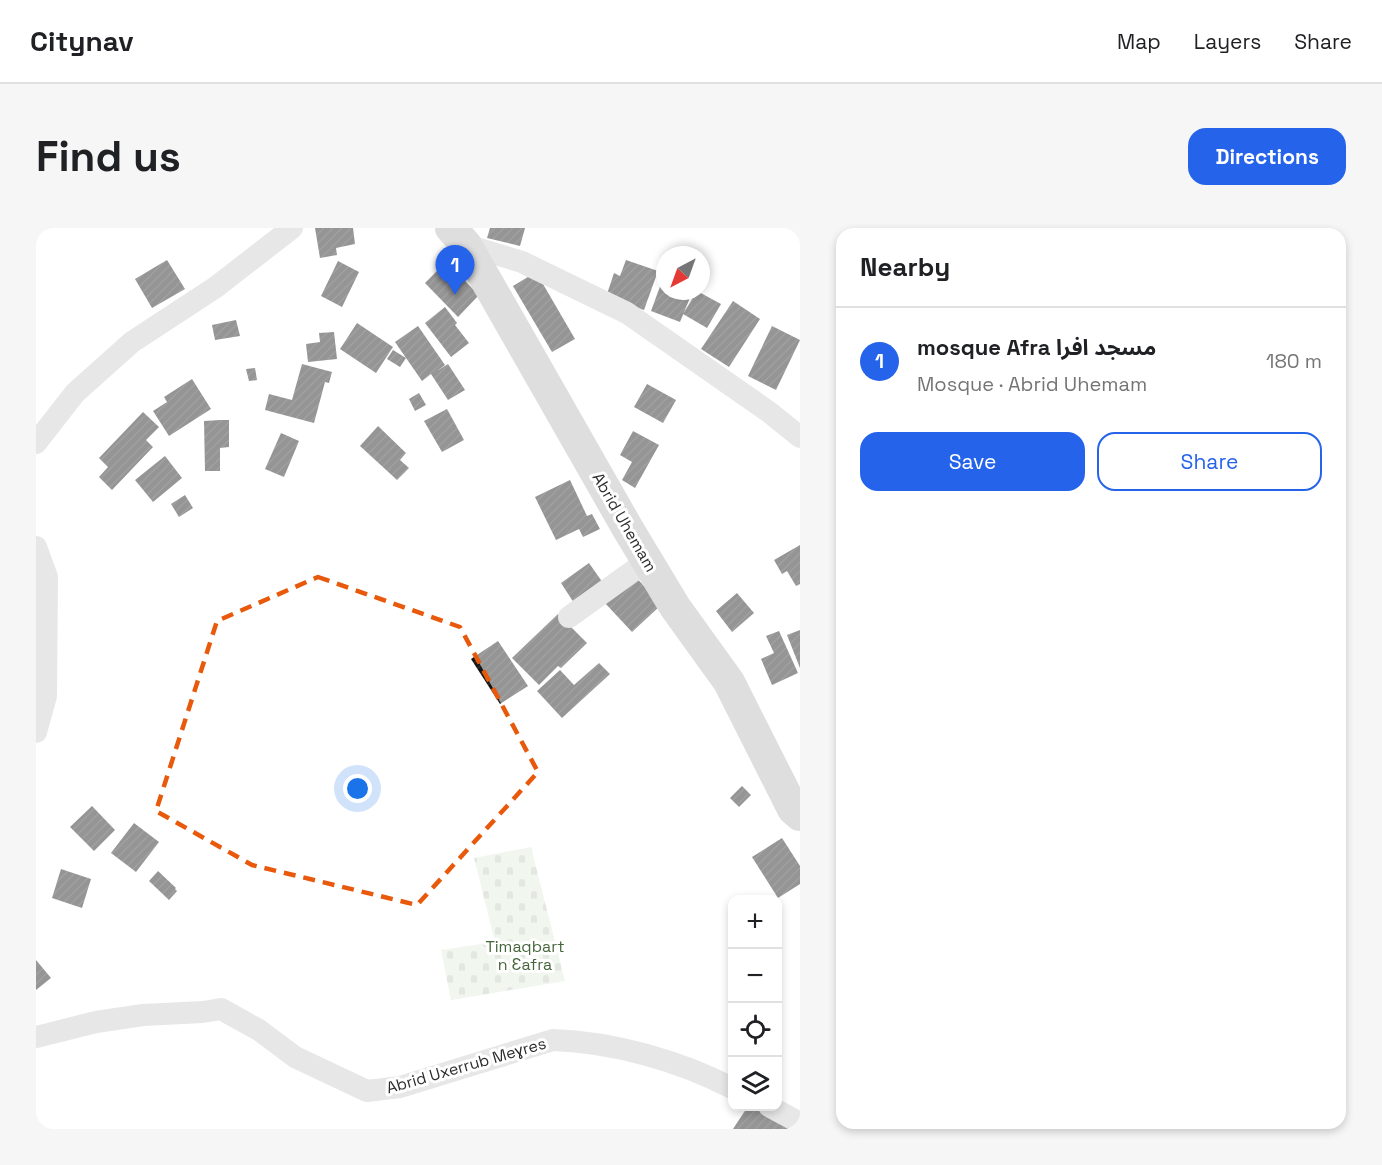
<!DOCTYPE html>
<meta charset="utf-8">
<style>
:root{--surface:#fff;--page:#f6f6f6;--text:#202124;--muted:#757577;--line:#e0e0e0;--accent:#2563eb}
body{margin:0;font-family:"Space Grotesk","Noto Sans Arabic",sans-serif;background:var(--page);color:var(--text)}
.controls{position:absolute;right:18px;bottom:18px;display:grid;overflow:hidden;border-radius:12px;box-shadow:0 3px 9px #0003}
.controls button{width:54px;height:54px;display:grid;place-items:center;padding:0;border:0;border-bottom:2px solid var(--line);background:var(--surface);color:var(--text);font:30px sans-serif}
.compass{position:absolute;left:620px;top:18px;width:54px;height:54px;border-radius:50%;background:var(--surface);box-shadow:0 3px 9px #0003;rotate:221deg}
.you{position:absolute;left:322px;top:561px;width:21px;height:21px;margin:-15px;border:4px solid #fff;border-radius:50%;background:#1a73e8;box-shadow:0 0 0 9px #1a73e833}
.badge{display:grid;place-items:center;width:39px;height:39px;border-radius:50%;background:var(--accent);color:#fff;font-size:20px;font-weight:700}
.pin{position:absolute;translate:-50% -50px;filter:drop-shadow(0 2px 3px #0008)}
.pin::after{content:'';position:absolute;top:32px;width:21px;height:18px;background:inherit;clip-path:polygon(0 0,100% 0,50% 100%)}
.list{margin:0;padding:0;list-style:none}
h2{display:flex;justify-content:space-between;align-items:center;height:78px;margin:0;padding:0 24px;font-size:26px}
h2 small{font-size:20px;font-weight:400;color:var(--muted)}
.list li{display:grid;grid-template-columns:39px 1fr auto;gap:18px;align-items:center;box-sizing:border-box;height:108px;padding:0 24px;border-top:2px solid var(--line)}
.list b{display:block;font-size:22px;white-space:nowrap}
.list p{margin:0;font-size:20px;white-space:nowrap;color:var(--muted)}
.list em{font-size:20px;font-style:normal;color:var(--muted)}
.actions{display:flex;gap:12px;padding:18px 24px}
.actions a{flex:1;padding:14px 0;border:2px solid var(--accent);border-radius:18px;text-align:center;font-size:21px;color:var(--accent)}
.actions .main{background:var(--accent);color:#fff}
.icon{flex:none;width:33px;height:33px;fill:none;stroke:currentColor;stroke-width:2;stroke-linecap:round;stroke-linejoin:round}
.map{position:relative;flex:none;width:764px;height:901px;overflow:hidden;border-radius:18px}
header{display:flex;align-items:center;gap:36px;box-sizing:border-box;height:84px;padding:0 30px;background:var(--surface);border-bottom:2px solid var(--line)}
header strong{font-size:28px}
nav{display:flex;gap:33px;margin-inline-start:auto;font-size:21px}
.intro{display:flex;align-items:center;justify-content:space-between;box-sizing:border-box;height:144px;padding:0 36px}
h1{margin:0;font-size:42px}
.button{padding:15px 27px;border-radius:18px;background:var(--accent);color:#fff;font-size:21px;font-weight:700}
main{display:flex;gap:36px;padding:0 36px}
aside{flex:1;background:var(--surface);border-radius:18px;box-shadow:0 3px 9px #0003}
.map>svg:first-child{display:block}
</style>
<header>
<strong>Citynav</strong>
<nav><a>Map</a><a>Layers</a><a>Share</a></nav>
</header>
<div class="intro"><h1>Find us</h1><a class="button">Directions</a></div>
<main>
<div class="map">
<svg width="764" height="901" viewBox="0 0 764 901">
<defs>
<pattern id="cemetery-stones" width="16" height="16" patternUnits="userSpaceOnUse" patternTransform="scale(1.5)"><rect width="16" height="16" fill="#e0eadb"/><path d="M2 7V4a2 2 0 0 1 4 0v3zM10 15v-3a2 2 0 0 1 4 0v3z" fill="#c0c9bc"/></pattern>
<pattern id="building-hatch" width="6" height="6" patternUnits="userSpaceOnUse" patternTransform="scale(1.5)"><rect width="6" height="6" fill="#141414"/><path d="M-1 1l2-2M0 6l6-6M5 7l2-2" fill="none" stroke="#2e2e2e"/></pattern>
</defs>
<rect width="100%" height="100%" fill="#fff"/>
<!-- cemetery -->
<path fill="url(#cemetery-stones)" d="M495 619 529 753 415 772 405 722 459 714 438 630Z"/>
<!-- building -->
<g fill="url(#building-hatch)">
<path d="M279 0H317L319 16 300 20 301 27 284 30Z"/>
<path d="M454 0H489L484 18 451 10Z"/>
<path d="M131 32 149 61 116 80 99 51Z"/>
<path d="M590 32 622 43 608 82 570 69 578 45 584 48Z"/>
<path d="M302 33 323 44 306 79 285 68Z"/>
<path d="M410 34 443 67 422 89 389 55Z"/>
<path d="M500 44 539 111 516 124 477 58Z"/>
<path d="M626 53 629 55V63H651L656 65 644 94 615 83Z"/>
<path d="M661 63 685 76 671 100 647 86Z"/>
<path d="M697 73 724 91 693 139 665 121Z"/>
<path d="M409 79 421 95 419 97 433 115 415 129 389 95Z"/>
<path d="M200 92 204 108 179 112 176 97Z"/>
<path d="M321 95 357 119 340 145 304 121Z"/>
<path d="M382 98 409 137 401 143 412 136 429 162 412 172 395 146 386 153 359 114Z"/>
<path d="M736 98 764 112 740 162 712 148Z"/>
<path d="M298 104 301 131 272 134 270 116 284 114 283 105Z"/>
<path d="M357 122 370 130 364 139 351 131Z"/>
<path d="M266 136 296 144 293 155 289 154 278 195 229 182 233 166 256 172Z"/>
<path d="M219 140 221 152 213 153 210 141Z"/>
<path d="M156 151 175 181 133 208 117 183 131 174 128 169Z"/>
<path d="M611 156 640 172 627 195 598 179Z"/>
<path d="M383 165 390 177 379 183 373 171Z"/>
<path d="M411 181 428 212 406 224 388 193Z"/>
<path d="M107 184 123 199 110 212 117 219 76 262 63 249 72 239 63 230Z"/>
<path d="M184 192H193V219L184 220V243H169L168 193Z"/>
<path d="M342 198 370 225 364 232 373 240 361 252 324 218Z"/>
<path d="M597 203 623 217 599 260 586 252 596 234 584 227Z"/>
<path d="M245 205 263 213 248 249 229 241Z"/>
<path d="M129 228 146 250 117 274 99 252Z"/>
<path d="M534 252 551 288 556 286 564 301 547 309 543 301 520 312 499 269Z"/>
<path d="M149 267 157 280 143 289 135 276Z"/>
<path d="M764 317V356L760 358 751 343 746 346 738 332Z"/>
<path d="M553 335 567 355 538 375 525 355Z"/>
<path d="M598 347 625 377 596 404 568 374Z"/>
<path d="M701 365 718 385 696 404 680 383Z"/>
<path d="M522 386 551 415 525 440 522 438 503 457 476 430Z"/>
<path d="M764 402V440L751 407Z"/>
<path d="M743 403 762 445 736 457 725 431 738 425 730 408Z"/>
<path d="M462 413 492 458 464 476 435 431Z"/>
<path d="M563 435 574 446 526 490 501 463 524 442 538 457Z"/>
<path d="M706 558 715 567 703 579 694 570Z"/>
<path d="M56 578 79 602 58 623 34 599Z"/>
<path d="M98 595 123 614 100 644 75 625Z"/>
<path d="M746 610 764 638V656L742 670 716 629Z"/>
<path d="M25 641 55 651 46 680 16 670Z"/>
<path d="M122 643 140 660 139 661 141 663 133 672 113 653Z"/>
<path d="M0 732 15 750 0 762Z"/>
<path d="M712 878H721L753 899 752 901H697Z"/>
</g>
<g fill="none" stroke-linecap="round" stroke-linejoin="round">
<!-- street -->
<g stroke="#cacaca" stroke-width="22">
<path d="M430 17 486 34 591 85 733 184 764 209"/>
<path d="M0 215 39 165 96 114 180 59 256 0"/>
<path d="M0 319 11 349 10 468 0 504"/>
<path d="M533 389 611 333"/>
<path d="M0 809 60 794 107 787 167 784 185 781 223 802 259 829 331 863 364 859 517 812C577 814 644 833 696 860"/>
<path d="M733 878 764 895"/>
</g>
<!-- secondary -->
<path stroke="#b7b7b7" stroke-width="32" d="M415 0 430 17 592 301 639 379 693 454 757 581 764 587"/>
</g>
<!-- marked area -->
<path d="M0 0H764V901H0ZM282 349 424 399 502 544 381 677 216 637 120 583 181 393Z" fill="#fff" fill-opacity=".55" fill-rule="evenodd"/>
<path fill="none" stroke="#e8590c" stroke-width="4.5" stroke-dasharray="12 8" stroke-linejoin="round" d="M282 349 424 399 502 544 381 677 216 637 120 583 181 393Z"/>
<g text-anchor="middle" stroke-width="6" stroke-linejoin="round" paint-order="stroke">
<!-- street labels -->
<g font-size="16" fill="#2d2d2d" stroke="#fff">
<text transform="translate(589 294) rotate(60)" y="6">Abrid Uhemam</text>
<text transform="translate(430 837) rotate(-16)" y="6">Abrid Uxerrub Meɣres</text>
</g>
<!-- park labels -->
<g font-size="16" fill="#48663d" stroke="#fff">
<text x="489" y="724">Timaqbart<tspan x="489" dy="18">n Ɛafra</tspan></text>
</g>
</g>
</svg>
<div class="controls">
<button>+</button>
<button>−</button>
<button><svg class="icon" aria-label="locate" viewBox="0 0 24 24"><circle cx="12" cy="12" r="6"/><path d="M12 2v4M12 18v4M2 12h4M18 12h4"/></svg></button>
<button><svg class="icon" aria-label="layers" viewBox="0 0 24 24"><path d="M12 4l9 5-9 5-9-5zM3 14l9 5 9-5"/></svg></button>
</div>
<svg class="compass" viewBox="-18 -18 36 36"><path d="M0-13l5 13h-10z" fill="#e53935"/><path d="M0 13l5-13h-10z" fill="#757577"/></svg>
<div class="you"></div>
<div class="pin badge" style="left:419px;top:67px">1</div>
</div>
<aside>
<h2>Nearby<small></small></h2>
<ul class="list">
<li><span class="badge">1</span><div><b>mosque Afra مسجد افرا</b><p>Mosque · Abrid Uhemam</p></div><em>180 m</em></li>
</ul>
<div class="actions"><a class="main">Save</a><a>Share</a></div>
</aside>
</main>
